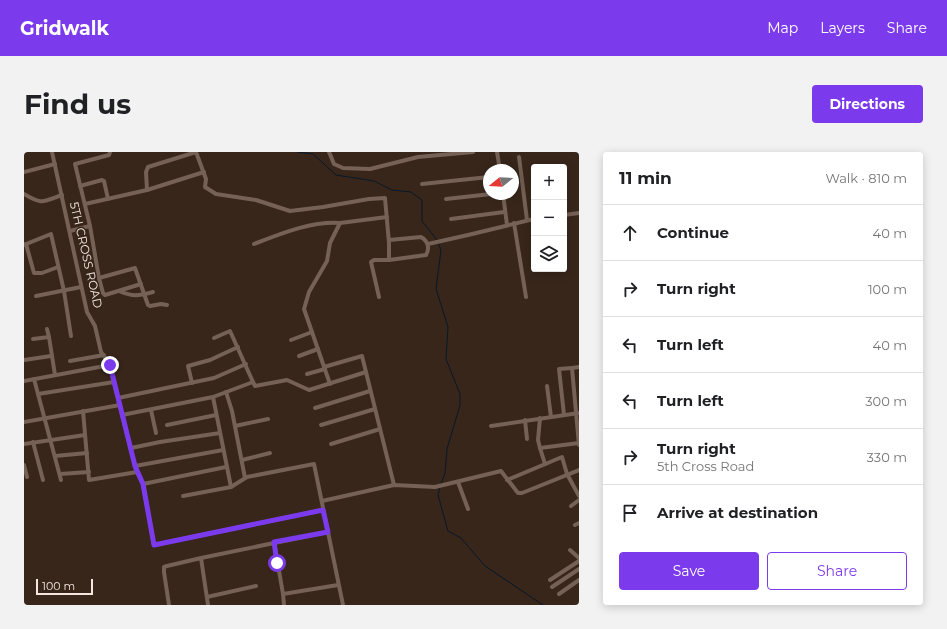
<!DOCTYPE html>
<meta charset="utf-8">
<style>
:root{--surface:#fff;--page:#f2f2f2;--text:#202124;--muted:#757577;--line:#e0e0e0;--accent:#7c3aed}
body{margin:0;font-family:Montserrat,sans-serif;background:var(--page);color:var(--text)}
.controls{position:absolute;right:12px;top:12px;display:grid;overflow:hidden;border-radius:4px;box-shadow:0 2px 10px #0003}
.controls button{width:36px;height:36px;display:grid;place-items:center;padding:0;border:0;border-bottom:1px solid var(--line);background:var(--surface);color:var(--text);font:20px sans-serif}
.compass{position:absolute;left:459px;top:12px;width:36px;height:36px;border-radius:50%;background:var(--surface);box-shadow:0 2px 10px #0003;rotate:252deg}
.scale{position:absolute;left:12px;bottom:10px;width:57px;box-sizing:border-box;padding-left:4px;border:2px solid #f3e7e0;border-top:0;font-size:11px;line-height:14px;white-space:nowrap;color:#f3e7e0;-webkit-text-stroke:3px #38261b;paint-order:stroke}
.stop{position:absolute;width:12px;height:12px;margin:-9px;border:3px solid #7c3aed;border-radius:50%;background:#fff}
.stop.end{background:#7c3aed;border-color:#fff;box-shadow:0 1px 4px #0008}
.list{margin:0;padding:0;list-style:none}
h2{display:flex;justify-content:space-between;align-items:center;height:52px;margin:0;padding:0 16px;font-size:17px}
h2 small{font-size:13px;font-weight:400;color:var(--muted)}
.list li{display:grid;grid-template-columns:26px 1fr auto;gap:12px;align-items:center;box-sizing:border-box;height:56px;padding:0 16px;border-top:1px solid var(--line)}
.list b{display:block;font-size:15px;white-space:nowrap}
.list p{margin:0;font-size:13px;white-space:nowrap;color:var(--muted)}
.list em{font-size:13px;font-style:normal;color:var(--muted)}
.actions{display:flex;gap:8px;padding:12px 16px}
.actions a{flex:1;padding:9px 0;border:1px solid var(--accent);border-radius:4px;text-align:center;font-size:14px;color:var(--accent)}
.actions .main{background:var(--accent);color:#fff}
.icon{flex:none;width:22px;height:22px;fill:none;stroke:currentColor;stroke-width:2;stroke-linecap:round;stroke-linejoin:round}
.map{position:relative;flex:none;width:555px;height:453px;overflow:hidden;border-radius:4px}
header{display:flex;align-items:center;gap:24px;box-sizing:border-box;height:56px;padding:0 20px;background:var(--accent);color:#fff}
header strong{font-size:19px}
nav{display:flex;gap:22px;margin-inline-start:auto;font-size:14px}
.intro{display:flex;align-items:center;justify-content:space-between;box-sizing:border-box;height:96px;padding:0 24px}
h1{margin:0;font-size:28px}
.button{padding:10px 18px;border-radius:4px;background:var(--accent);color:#fff;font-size:14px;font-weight:700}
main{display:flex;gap:24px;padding:0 24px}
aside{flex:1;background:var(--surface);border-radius:4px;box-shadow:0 2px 10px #0003}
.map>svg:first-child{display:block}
</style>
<header>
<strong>Gridwalk</strong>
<nav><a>Map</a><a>Layers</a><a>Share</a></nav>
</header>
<div class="intro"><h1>Find us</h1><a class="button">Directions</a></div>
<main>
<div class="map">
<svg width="555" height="453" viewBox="0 0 555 453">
<rect width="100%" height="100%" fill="#38261b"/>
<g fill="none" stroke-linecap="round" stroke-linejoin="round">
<!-- stream -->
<g stroke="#071829" stroke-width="1">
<path d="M273 0 289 2 312 23 350 29 368 38 387 40 398 48V69L413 88"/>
<path d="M414 91 417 98 412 137 424 175 422 207 436 242V253L423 297 421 321 417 332"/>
<path d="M416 335 414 343 424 379 437 386 461 414 519 453"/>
</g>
<!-- minor -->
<g stroke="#756155" stroke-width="4">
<path d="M28 0 63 160 71 174 77 200 85 211 112 318 119 332 130 393 299 358"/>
<path d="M86 0 85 3 51 12 66 74 75 126 111 116 124 153 126 154 137 152 143 153"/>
<path d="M305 0 310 12 319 16 346 17 394 5 449 0"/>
<path d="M473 0 476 18"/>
<path d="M495 5 503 68"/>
<path d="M0 20 31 12"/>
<path d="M398 32 465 25"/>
<path d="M56 34 78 28 80 29 84 47"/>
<path d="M123 38 180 20"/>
<path d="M0 42C18 53 19 50 38 43"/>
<path d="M479 42 483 73"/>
<path d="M422 47 467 42"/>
<path d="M61 52 123 38 122 20 124 15 172 0 182 27 181 35 192 42 232 48 266 59 299 55 345 47 361 46 365 91V108"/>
<path d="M540 63 555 61"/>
<path d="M427 67 480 60"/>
<path d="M490 71 502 145"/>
<path d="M46 79 66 74"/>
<path d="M2 92 10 121H18L34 115"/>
<path d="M230 92C256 82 287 69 316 71"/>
<path d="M404 92 444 83 510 67"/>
<path d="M0 93 27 82 40 139 47 184"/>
<path d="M75 126 79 141 81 143 117 132"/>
<path d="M95 139C109 145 114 144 129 140"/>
<path d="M12 144 57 135"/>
<path d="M355 145 347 110 350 108H365L402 103C406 96 404 89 397 85L365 88"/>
<path d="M23 177 25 185"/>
<path d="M9 187 25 185 31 223"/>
<path d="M267 188 288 180"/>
<path d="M275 204 294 197"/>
<path d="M0 208 27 204"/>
<path d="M46 209 80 203"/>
<path d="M300 215 338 204 370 333"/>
<path d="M555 215 548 216 555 293"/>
<path d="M283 222 301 217"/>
<path d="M10 227 37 328"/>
<path d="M0 229 86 213"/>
<path d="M229 230 231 234 263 228 285 238 342 220"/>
<path d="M168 231 164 214 186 208 214 195"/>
<path d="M306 232 280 157 285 140 303 109 306 91 316 71 363 65"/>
<path d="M523 234 527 265"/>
<path d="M202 240 208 259 221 326"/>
<path d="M14 242 90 230"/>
<path d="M94 246 190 226 222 212"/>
<path d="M291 256 346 239"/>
<path d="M127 258 132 281"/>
<path d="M59 259 65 328 113 320"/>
<path d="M98 263 189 245"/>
<path d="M540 263 535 217 548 216"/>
<path d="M501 268 503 287"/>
<path d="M0 270 96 253"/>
<path d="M143 273 192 263"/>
<path d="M297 273 351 257"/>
<path d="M211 274 244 267"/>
<path d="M467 274 555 261"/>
<path d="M9 290 19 328"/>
<path d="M0 292 61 283"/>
<path d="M307 292 356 277"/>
<path d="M107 296 136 290 196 281"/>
<path d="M516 296 514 288 516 266"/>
<path d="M31 304 63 301"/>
<path d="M218 308 246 301"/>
<path d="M521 312 516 296 555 291"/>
<path d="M0 313 3 325"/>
<path d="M111 314 199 298"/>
<path d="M36 322 65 320"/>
<path d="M483 328 538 305 543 322 555 344"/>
<path d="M434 330 444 357"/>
<path d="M119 332 202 315"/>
<path d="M207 335 223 325 290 312 319 453"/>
<path d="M159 344 207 335 189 245 229 230 206 179 190 186"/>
<path d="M298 349 370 333 411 335 477 319 494 341H498L555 318"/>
<path d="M547 354 555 348"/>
<path d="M551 373 555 371"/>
<path d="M250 390 259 442 314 433"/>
<path d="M546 398 555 406"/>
<path d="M177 406 184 453"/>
<path d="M526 428 555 409"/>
<path d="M528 435 555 417"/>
<path d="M259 442 260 453"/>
<path d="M535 442 555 428"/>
<path d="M183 445 232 434"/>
<path d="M145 453 140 420V415L143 414 177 406 304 380"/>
</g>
</g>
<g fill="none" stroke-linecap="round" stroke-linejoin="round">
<!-- route -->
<path stroke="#7c3aed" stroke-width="5" d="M86 213 111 314 119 332 130 393 299 358 304 380 250 390 253 411"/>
</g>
<g text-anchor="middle" stroke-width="3" stroke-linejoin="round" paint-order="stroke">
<!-- street labels -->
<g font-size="12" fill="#f3e7e0" stroke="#38261b">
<text transform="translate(62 103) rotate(77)" y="4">5TH CROSS ROAD</text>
</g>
</g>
</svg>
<div class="controls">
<button>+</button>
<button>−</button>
<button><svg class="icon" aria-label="layers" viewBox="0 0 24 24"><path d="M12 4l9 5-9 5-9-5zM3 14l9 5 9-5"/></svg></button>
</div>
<svg class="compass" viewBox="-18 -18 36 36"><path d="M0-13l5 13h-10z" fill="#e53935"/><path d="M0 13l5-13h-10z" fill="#757577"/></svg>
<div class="scale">100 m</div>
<div class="stop" style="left:253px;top:411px"></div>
<div class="stop end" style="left:86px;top:213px"></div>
</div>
<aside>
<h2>11 min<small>Walk · 810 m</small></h2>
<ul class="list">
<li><svg class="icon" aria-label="ahead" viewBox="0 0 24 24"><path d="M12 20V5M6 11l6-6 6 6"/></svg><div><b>Continue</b></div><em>40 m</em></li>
<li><svg class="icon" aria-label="right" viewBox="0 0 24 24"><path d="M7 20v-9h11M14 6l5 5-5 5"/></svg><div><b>Turn right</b></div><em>100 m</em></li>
<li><svg class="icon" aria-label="left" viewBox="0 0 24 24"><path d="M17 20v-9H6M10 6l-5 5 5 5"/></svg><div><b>Turn left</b></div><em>40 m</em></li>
<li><svg class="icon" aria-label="left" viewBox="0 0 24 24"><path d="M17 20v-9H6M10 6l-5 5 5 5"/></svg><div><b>Turn left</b></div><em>300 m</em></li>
<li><svg class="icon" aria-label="right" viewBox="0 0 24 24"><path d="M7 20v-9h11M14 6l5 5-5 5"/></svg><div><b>Turn right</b><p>5th Cross Road</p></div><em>330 m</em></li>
<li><svg class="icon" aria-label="arrive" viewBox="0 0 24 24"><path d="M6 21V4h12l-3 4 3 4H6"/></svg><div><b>Arrive at destination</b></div></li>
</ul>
<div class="actions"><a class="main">Save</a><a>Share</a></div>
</aside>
</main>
